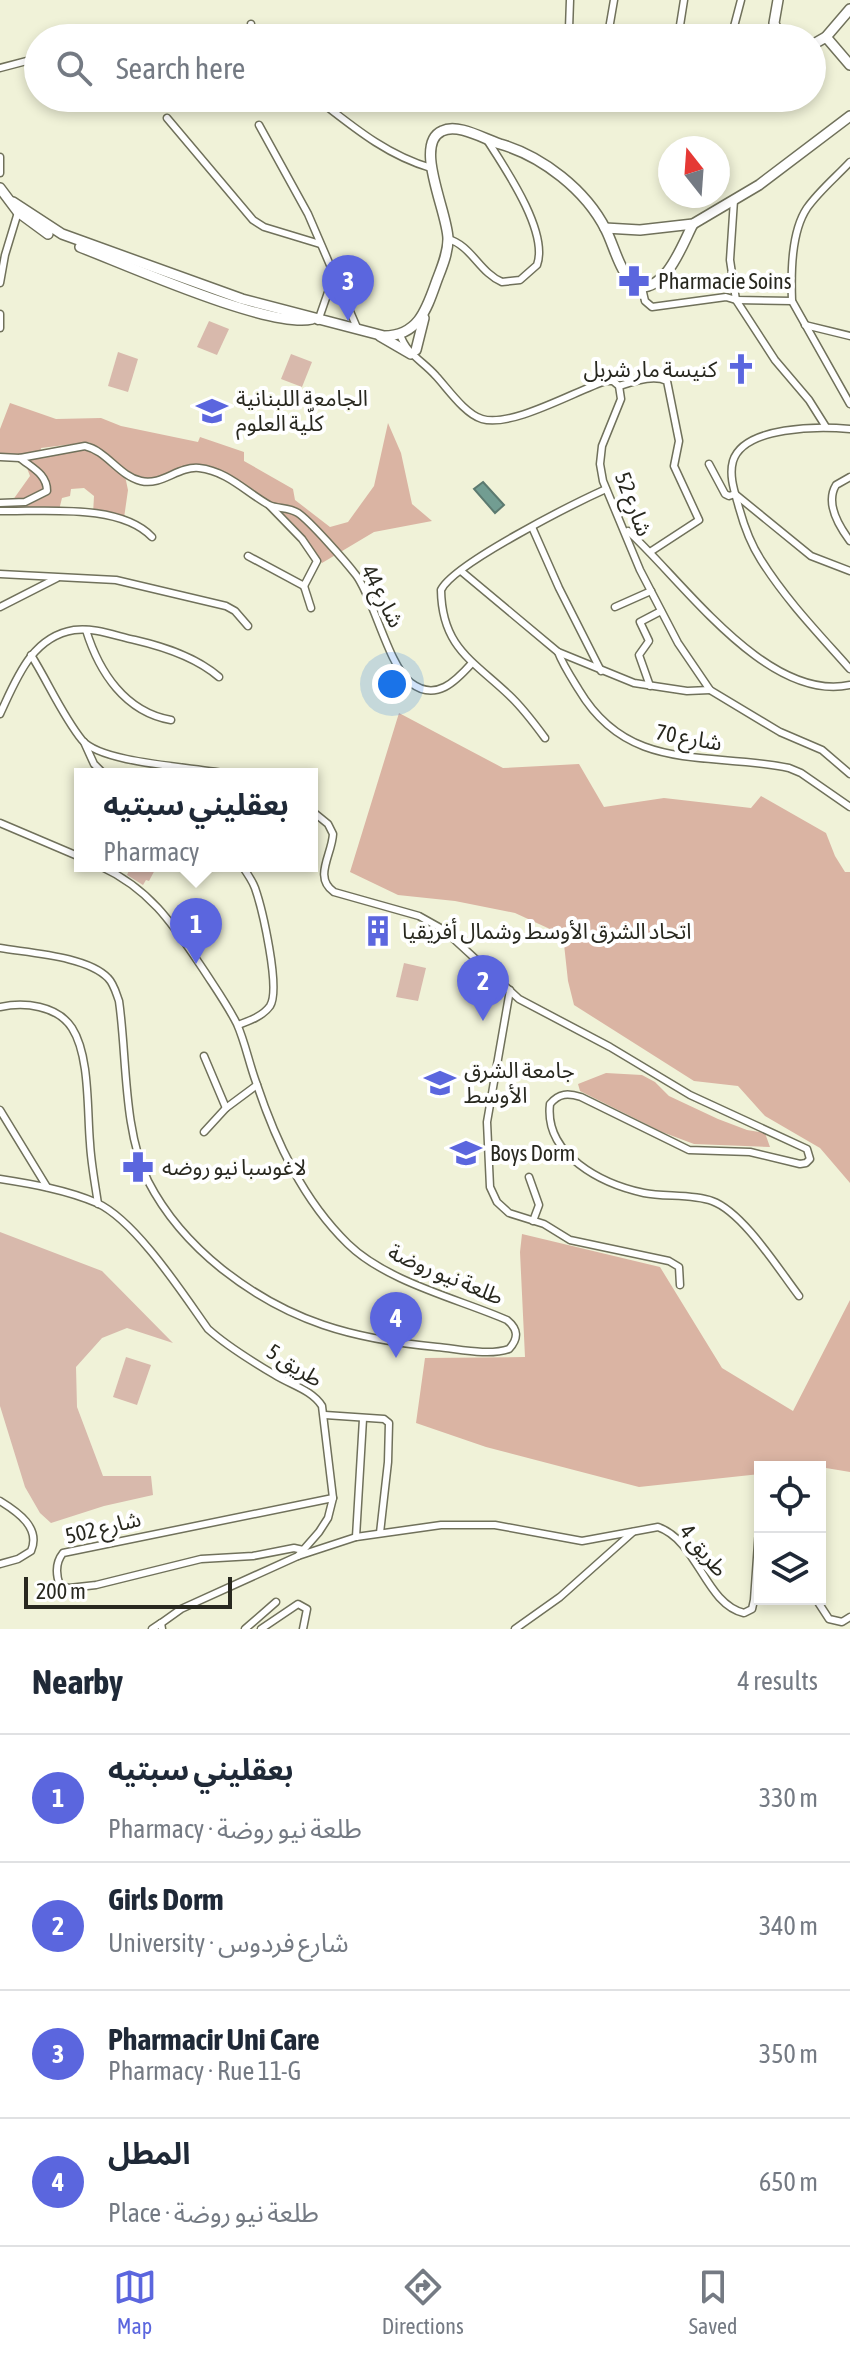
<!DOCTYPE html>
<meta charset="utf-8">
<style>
:root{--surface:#fff;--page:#f6f6f7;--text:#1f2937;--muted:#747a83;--line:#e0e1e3;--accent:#5b66de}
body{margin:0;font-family:"Asap Condensed","Noto Sans Arabic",sans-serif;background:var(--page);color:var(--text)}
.controls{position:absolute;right:24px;bottom:24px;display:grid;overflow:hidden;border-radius:0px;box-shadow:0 4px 12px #0003}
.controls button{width:72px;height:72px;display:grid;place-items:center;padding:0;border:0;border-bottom:2px solid var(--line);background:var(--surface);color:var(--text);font:40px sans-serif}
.compass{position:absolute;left:658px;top:136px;width:72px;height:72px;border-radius:50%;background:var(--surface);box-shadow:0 4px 12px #0003;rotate:343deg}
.scale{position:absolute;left:24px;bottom:20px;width:208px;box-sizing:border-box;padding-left:8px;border:4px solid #28281f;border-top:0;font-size:22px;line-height:28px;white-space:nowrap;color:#28281f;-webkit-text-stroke:6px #fff;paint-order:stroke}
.you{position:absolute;left:392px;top:684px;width:28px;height:28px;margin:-20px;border:6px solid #fff;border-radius:50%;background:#1a73e8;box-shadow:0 0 0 12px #1a73e833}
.badge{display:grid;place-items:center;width:52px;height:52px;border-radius:50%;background:var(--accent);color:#fff;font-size:26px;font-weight:700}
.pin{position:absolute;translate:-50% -66px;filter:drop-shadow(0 2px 4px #0008)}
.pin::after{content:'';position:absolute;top:42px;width:28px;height:24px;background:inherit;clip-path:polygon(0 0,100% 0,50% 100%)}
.popup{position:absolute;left:74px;top:768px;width:244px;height:104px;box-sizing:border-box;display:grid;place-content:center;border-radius:0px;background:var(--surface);filter:drop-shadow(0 2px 6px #0005);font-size:26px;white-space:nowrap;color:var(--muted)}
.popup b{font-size:30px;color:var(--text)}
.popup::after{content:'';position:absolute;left:50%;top:100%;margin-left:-16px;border:16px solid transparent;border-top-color:var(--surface)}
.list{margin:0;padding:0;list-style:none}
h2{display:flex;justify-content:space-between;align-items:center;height:104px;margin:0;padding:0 32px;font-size:34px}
h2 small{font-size:26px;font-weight:400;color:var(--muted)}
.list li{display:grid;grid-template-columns:52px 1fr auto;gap:24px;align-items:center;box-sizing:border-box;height:128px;padding:0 32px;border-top:2px solid var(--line)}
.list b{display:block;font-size:30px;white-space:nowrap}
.list p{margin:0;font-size:26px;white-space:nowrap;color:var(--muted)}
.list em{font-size:26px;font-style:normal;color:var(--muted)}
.icon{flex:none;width:44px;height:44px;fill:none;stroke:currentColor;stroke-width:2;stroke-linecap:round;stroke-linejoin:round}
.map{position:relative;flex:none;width:850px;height:1629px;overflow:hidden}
.search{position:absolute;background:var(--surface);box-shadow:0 4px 12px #0003;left:24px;right:24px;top:24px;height:88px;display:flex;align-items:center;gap:20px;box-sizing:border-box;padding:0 28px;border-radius:44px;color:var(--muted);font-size:30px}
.sheet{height:616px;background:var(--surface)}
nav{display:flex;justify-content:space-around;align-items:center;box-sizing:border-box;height:112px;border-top:2px solid var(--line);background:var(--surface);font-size:22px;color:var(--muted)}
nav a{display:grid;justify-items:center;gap:4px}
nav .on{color:var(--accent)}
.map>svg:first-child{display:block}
</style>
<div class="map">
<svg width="850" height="1629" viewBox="0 0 850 1629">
<rect width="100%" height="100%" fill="#f0f2d8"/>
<!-- green -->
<g fill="#d8b9ac">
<path d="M209 321 229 329 217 355 197 347Z"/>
<path d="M118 352 138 359 128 392 108 386Z"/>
<path d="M291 354 312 362 302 387 281 379Z"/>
<path d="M131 866H157L149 881 146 880 143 885 127 875Z"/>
<path d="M404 963 426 968 418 1001 396 997Z"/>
<path d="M0 1232 102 1271 173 1343 127 1328 102 1338 76 1367 77 1407 103 1476H151L153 1495 104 1506 51 1523 40 1513 25 1487 0 1406Z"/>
<path d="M126 1357 151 1365 137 1405 113 1397Z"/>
</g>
<!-- forest -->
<g fill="#dab4a3">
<path d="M10 403 56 419 101 418 121 426 198 442 200 437 244 452V461L293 489 295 500 330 527 348 522 374 486 388 423 401 453 412 504 432 521 374 532 322 563 270 502 214 471 181 473 157 485 137 478 89 442 41 448 40 453 88 447 125 476 128 490 124 518 93 514 94 496 84 488 71 489 70 496 62 498 59 510 5 511 30 476 24 460 0 456V429Z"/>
<path d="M399 713 503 768 579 764 604 807 664 798 751 808 761 796 826 833 835 856 845 872H850V1183L820 1148 765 1116 738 1086 694 1081 574 1005 568 981 563 935 515 913 455 901 398 895 350 872Z"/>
<path d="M606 1073 642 1075 655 1082 669 1096 718 1119 747 1130 765 1133 770 1147 694 1144 662 1132 580 1091 578 1084Z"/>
<path d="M522 1234 660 1267 722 1368 793 1411 850 1300V1472L820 1467H760V1474L639 1487 486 1447 416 1423 425 1358 525 1357 520 1252Z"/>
</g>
<!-- water -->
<path fill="#729d92" stroke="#5c7a70" stroke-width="2" d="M483 482 504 505 495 513 474 489Z"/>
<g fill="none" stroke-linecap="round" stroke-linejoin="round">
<defs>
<g id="street">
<path d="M570 0 569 29 576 38"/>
<path d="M251 24 252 38"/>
<path d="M603 38 609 29 614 0"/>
<path d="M678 38 684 0"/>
<path d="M731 38 741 0"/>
<path d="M0 68 38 58"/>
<path d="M316 98C352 126 386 155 431 168"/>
<path d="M167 118 253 220 264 227 320 244"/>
<path d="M259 125 308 214 358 330"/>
<path d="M0 157V173"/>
<path d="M850 162C836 177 819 191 807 208 791 232 791 273 792 301L850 404"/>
<path d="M734 200 730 260 736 300 775 360 809 400 826 427"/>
<path d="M448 239C471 245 480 273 502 282L520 280 537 265C549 232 505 168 487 140"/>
<path d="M0 283 5 255 19 209"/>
<path d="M642 288 645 301 652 307 726 297 736 300 792 301"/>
<path d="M0 314V328"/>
<path d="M318 321 334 275"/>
<path d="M805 325 850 336"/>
<path d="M400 334C406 354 423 361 436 376 448 389 465 414 482 419 512 428 577 390 606 381H613L619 386 621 399 602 446 600 464 603 481 640 570 678 643 710 690 780 732 822 750 850 774"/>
<path d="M619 386C633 382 653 374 667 381L679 441 674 466 699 520 650 552"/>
<path d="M850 429C820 426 744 426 733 461 729 475 734 490 738 504 743 523 750 543 761 560 786 600 819 634 850 669"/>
<path d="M0 457 20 458 85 446C107 451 119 476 141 481 162 486 178 466 199 468 227 471 246 492 269 505 277 509 289 507 298 513 310 521 346 562 356 575 374 599 389 667 411 683 436 702 456 681 472 663"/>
<path d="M709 464 725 494 729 496 735 494"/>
<path d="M850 477 836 485C825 503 838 525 850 541"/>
<path d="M735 494 811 556 850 571"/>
<path d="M0 503 25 502 47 491C47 474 32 468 20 458"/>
<path d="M0 511C44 512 120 503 152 537"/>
<path d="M532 527 559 588 601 671"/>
<path d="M628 531C683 581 767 703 850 685"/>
<path d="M248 556 304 586 317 561 302 539 270 506"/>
<path d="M461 571 558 652 634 683 687 691 710 690"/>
<path d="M0 574 116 580 226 606 235 611 248 626"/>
<path d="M304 586 311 608"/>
<path d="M0 607 57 578"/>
<path d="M615 607 651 591"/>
<path d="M86 630C99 672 125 712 171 720"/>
<path d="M558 652C563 665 571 677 579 690 629 774 707 751 789 768L801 773 850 807"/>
<path d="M31 655C48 682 62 715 82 740 102 764 196 767 229 774"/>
<path d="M650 686 639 655 649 641 640 622 661 611"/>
<path d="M0 714C16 680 31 637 74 630 94 627 116 636 135 640 165 647 196 657 219 677"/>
<path d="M545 738C534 723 523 708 509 695 472 660 442 647 441 590 453 564 575 503 606 489"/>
<path d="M84 742 94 764 104 774"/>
<path d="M312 811 328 824 333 834C332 855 313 877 334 892L419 916 444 930 519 999 610 1047 690 1095 807 1149 810 1159 806 1163 800 1164 750 1152 689 1150 581 1097C568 1093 559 1093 550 1104 544 1155 602 1184 644 1193 664 1197 693 1194 712 1201 743 1212 779 1270 799 1296"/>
<path d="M0 823 80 857"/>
<path d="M0 948C29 953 87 956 108 978 114 984 116 993 119 1001 127 1056 123 1130 148 1181 166 1216 192 1245 222 1269 289 1322 353 1339 437 1347 459 1349 488 1356 509 1349 519 1338 518 1329 507 1320 459 1299 387 1282 348 1244 303 1200 276 1142 256 1082 249 1063 245 1042 237 1024 228 1006 216 989 205 972 174 926 152 890 100 866"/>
<path d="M510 990 487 1122 490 1187 497 1202 509 1213 544 1224 570 1240 669 1261 679 1267 680 1285"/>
<path d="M0 1007C24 1002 57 1005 72 1028 90 1056 87 1110 90 1143 91 1163 95 1183 98 1204"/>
<path d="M238 1025C249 1021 263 1016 270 1006 281 989 262 908 255 888 252 880 247 873 242 866"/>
<path d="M204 1056 226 1108"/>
<path d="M0 1110 47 1187"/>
<path d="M204 1132 226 1108 257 1085"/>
<path d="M529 1177 539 1205 533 1221"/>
<path d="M0 1179C32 1184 67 1190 97 1203 136 1221 183 1294 208 1329 228 1347 253 1362 275 1375 291 1385 312 1390 322 1406L333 1498 328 1518 319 1532 298 1556 181 1609 160 1624"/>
<path d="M325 1415 384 1419 389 1423 388 1462 380 1533"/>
<path d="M0 1501C18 1512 41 1528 31 1551L18 1559 0 1564"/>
<path d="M356 1537 363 1419"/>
<path d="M303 1550 294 1548 253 1556 201 1559 96 1585 69 1588 60 1586C56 1575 55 1563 63 1553L333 1498"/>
<path d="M298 1556 356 1537 441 1525H495L582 1541 658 1527C698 1541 705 1604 744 1613L752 1609 754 1600 760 1515"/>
<path d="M816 1599 829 1619 842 1622 850 1617"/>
<path d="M152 1629 161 1623 162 1629"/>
<path d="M245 1629 276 1602"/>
<path d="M261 1629 298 1604 307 1609 303 1629"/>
<path d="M515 1629 560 1597 633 1532"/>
</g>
<g id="secondary">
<path d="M778 0 774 23 780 38"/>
<path d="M826 37 850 65"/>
<path d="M812 45 826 37 850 9"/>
<path d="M0 188 18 212 48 234"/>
<path d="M13 202 62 234 242 299 384 336C419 336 427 308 437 280 442 267 448 253 448 239 448 213 413 144 442 131 458 123 484 139 500 144 542 156 586 190 606 230 615 248 620 275 638 287 667 290 682 245 693 224"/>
<path d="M605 228 640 230 693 224 759 185 850 116"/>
<path d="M80 247C127 265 270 329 312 319"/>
<path d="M380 336 411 354"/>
<path d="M416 350 424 318"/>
</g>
</defs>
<!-- street casing -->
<use href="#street" stroke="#70715b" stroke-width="9"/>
<!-- secondary casing -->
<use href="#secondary" stroke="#70715b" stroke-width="12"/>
<!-- street -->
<use href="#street" stroke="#fff" stroke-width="6"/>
<!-- secondary -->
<use href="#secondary" stroke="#fff" stroke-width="9"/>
</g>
<!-- icons -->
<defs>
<symbol id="pharmacy-bare" viewBox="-9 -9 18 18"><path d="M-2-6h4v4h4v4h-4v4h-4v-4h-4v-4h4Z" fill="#5b66de" stroke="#fff" stroke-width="2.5" paint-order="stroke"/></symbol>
<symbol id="church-bare" viewBox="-9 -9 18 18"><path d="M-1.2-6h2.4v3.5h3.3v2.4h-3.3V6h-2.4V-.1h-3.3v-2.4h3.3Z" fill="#5b66de" stroke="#fff" stroke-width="2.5" paint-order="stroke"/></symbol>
<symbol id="university-bare" viewBox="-9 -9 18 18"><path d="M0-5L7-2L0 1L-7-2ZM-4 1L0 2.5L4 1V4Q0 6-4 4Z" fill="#5b66de" stroke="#fff" stroke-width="2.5" paint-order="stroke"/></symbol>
<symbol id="building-bare" viewBox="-9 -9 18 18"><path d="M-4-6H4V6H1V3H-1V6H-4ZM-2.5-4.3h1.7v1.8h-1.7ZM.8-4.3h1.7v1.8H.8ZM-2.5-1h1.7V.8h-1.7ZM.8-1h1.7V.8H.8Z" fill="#5b66de" stroke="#fff" stroke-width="2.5" paint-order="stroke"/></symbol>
</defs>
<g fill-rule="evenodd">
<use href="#pharmacy-bare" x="612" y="259" width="44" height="44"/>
<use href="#church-bare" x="719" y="347" width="44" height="44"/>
<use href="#university-bare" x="190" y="389" width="44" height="44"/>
<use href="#building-bare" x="356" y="909" width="44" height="44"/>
<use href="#university-bare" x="418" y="1061" width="44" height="44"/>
<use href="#university-bare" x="444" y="1131" width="44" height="44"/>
<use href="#pharmacy-bare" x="116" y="1145" width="44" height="44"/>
</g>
<g text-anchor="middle" stroke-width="8" stroke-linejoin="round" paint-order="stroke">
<!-- poi labels -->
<g font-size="22" fill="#28281f" stroke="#fff" text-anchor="start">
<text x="658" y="289">Pharmacie Soins</text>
<text x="717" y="377" text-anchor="end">كنيسة مار شربل</text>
<text x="236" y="406">الجامعة اللبنانية<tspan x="236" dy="25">كلّية العلوم</tspan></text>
<text x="402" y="939">اتحاد الشرق الأوسط وشمال أفريقيا</text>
<text x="464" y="1078">جامعة الشرق<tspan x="464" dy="25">الأوسط</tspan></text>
<text x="490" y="1161">Boys Dorm</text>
<text x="162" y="1175">لاغوسبا نيو روضه</text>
</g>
<!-- street labels -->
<g font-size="22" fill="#28281f" stroke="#fff">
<text transform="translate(634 504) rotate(69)" y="8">شارع 52</text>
<text transform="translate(383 596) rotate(63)" y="8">شارع 44</text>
<text transform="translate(689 737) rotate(10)" y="8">شارع 70</text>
<text transform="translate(446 1274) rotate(23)" y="8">طلعة نيو روضة</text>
<text transform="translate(295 1365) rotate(32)" y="8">طريق 5</text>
<text transform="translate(103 1527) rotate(-14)" y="8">شارع 502</text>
<text transform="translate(704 1550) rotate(50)" y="8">طريق 4</text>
</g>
</g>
</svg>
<div class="controls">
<button><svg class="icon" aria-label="locate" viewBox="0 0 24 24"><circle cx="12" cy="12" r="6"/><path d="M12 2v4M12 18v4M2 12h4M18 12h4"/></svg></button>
<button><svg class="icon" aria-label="layers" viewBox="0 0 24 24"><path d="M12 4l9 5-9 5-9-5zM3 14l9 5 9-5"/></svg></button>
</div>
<svg class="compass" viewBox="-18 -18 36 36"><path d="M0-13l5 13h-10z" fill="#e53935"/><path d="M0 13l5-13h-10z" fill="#747a83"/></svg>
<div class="scale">200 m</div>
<div class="you"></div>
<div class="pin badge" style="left:196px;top:964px">1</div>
<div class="popup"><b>بعقليني سبتيه</b>Pharmacy</div>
<div class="pin badge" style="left:483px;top:1021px">2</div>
<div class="pin badge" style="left:348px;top:321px">3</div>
<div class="pin badge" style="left:396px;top:1358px">4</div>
<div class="search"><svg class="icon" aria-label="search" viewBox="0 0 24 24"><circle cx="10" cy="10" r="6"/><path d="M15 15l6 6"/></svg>Search here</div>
</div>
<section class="sheet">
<h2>Nearby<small>4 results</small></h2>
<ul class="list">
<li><span class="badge">1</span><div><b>بعقليني سبتيه</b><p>Pharmacy · طلعة نيو روضة</p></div><em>330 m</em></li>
<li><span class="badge">2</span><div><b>Girls Dorm</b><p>University · شارع فردوس</p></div><em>340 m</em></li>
<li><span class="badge">3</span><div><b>Pharmacir Uni Care</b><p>Pharmacy · Rue 11-G</p></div><em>350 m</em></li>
<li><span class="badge">4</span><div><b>المطل</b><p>Place · طلعة نيو روضة</p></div><em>650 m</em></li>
</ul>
</section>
<nav>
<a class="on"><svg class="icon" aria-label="map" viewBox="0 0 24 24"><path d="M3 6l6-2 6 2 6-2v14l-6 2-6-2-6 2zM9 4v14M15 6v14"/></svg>Map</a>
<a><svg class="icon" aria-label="directions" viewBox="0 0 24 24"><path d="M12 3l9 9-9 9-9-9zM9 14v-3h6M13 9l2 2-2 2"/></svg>Directions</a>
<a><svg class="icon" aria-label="saved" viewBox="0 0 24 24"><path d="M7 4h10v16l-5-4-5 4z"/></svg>Saved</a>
</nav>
